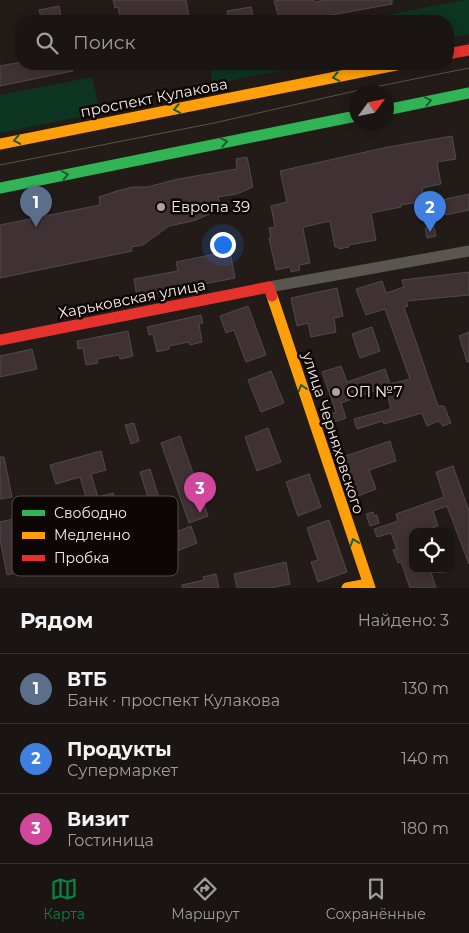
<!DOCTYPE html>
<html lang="ru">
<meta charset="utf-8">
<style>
:root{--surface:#1a1412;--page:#231d1b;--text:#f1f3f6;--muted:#9f9e9f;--line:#383332;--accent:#0b8043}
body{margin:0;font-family:Montserrat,sans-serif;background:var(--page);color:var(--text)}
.controls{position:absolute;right:15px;bottom:15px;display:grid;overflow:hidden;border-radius:10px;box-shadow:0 2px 12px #0003}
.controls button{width:45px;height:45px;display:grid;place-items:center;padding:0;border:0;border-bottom:1px solid var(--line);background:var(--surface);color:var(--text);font:25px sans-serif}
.compass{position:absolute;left:349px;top:85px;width:45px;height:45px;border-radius:50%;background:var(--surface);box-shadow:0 2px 12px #0003;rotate:57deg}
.you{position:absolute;left:222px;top:244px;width:18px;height:18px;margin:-12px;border:4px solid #fff;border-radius:50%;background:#1a73e8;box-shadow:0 0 0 8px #1a73e833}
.badge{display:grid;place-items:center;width:32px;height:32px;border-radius:50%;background:var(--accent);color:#fff;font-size:16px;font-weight:700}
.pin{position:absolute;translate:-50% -41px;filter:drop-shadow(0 1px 2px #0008)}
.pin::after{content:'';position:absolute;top:26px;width:18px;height:15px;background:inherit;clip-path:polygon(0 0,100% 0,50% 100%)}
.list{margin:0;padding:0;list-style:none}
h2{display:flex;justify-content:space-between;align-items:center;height:65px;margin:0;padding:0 20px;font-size:21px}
h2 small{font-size:16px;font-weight:400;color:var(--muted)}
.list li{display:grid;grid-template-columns:32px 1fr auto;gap:15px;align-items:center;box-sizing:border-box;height:70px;padding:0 20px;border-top:1px solid var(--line)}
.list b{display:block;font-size:19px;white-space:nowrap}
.list p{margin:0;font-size:16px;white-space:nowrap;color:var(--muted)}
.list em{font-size:16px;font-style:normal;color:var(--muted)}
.icon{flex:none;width:28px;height:28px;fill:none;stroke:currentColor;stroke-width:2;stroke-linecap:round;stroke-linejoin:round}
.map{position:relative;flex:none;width:469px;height:588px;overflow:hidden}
.search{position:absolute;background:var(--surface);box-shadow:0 2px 12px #0003;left:15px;right:15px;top:15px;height:55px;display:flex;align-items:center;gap:12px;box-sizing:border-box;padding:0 18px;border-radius:20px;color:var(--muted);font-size:19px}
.sheet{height:275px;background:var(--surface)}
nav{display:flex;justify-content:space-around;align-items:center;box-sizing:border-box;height:70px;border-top:1px solid var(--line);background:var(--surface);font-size:14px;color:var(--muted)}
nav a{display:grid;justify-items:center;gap:2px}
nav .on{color:var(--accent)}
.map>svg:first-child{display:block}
</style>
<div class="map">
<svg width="469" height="588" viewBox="0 0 469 588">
<rect width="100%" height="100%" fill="#231b18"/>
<!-- green -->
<g fill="#0d3521">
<path d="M465 0H469V34L448 38V21H357Z"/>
<path d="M209 64H315L213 84Z"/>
<path d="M92 77 100 113 0 133V95Z"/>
</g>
<!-- building -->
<g fill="#403135" stroke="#504a4a">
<path d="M113 0H186L190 21H121L118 7 115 8Z"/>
<path d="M280 0H314L315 2 324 0H392V4L298 21H280L274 1Z"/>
<path d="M59 6 62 21H42L39 10Z"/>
<path d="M251 7 254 21H229L227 11Z"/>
<path d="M21 62V64H71L73 71 0 86V66Z"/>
<path d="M452 136 456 159 437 162 441 184 422 188 424 201 401 205V207L371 213 376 240 349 245V247L339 249V247H335L330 221 304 227 303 229 310 263 299 265 300 270 291 272 290 267 276 270 269 238H271L269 228 275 227 271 206 287 202 280 171 388 147Z"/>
<path d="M247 157 253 187 237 194 218 197 221 209 193 221 169 226 143 245 131 247 132 251 0 278V225L100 205 99 197 117 191 133 187H147L178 179 237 169 236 159Z"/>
<path d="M469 194V210L445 215 442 200Z"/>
<path d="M434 227 436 236 427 238 425 228Z"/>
<path d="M230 251 235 278 137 297 134 279 178 271 176 262Z"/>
<path d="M469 272V295L406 301 408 306 404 307 438 406H444L451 423 443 426 438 421 427 426 422 413 384 424 383 421 357 429 354 419 391 409 385 387 341 403 346 418 334 422 331 414 336 412 322 372 341 366 347 382 385 369 390 384 410 379 385 309 366 315 356 289 382 281 386 293 404 287 402 280Z"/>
<path d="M337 288 343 316 334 318 336 332 311 337 308 323 297 326 291 298Z"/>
<path d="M248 306 266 355 246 362 234 330 226 333 220 316Z"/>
<path d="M201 315 203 323 199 324 202 342 190 345 189 342 169 346V349L157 352 153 334 149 335 147 327Z"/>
<path d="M372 327 380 351 360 358 352 334Z"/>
<path d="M128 331 133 356 120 359 119 355 97 359 98 363 86 365 83 348 78 349 77 341Z"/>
<path d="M469 332V362H467L459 336Z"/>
<path d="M32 349 37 369 0 377V356Z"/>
<path d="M271 371 284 403 261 412 248 380Z"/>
<path d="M134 423 139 441 131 444 125 425Z"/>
<path d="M268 428 281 462 257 471 245 437Z"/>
<path d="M180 436 208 516 189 523 161 443Z"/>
<path d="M390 441 396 461 369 470 376 489 358 496 345 456Z"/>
<path d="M101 451 106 470 91 474 98 497 113 493 118 513 68 527 63 508 87 501 80 477 56 484 50 465Z"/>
<path d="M0 457H4L12 497 0 499Z"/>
<path d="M453 466 469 511V564L447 506 433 511 438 526 420 532H413V569H430L436 588H410L401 562 398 563 393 550 397 549 391 533 377 537 374 529 398 521 396 514 444 497 436 472Z"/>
<path d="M150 469 159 498 149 501 140 472Z"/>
<path d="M309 474 321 507 298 516 286 482Z"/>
<path d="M373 512 374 516 377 515 379 523 370 526 366 514Z"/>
<path d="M18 518 29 570 7 575 0 540V522Z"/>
<path d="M158 520 163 537 191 526 197 543 160 558 154 539 151 540 147 524Z"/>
<path d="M329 520 347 572 318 582 311 562 318 560 307 528Z"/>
<path d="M286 562 290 584 270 588H237L234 574Z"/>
<path d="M216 574 219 588H182V585L204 580 203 577Z"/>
</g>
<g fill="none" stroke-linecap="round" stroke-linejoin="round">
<!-- street -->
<path stroke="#59564e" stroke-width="11" d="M269 287 469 251"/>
<!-- fast -->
<g stroke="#30b455" stroke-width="11">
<path d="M386 110 469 93"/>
<path d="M0 188 356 116"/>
</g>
<!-- slow -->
<g stroke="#ff9f0a" stroke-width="11">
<path d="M0 144 401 64"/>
<path d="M272 296 370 588"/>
<path d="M347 588 368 584"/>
</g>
<!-- jam -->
<g stroke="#e5322d" stroke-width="11">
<path d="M448 54 469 50"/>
<path d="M0 340 269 287 272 296"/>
</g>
<!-- tram -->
<path stroke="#59544f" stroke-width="1" d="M0 165 214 123 355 91 469 68"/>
</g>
<!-- one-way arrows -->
<defs><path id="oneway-chevron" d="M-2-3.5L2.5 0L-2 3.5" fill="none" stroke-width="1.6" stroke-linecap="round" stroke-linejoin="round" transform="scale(1.25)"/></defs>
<g stroke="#1e5d2c">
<use href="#oneway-chevron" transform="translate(336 77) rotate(169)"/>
<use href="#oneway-chevron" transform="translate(428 101) rotate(-11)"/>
<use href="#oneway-chevron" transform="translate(177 109) rotate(169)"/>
<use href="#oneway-chevron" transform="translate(17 140) rotate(169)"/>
<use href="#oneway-chevron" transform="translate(224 142) rotate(-11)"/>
<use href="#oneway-chevron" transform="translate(65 175) rotate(-11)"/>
<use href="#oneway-chevron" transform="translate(302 388) rotate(-108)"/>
<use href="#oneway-chevron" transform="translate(354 542) rotate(-109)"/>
</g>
<!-- markers -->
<g fill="#ada39f" stroke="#0c0604" stroke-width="2">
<circle cx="161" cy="207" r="5"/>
<circle cx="336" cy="392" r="5"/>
</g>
<g text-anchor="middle" stroke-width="5" stroke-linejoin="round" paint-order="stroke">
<!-- street labels -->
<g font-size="15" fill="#f7ece8" stroke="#0c0604">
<text transform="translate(154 98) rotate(-11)" y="5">проспект Кулакова</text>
<text transform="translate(132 299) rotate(-11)" y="5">Харьковская улица</text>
<text transform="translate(333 433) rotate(72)" y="5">улица Черняховского</text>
</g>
<!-- poi labels -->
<g font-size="15" fill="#f7ece8" stroke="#0c0604" text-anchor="start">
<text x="171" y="212">Европа 39</text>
<text x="346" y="397">ОП №7</text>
</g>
</g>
<!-- legend -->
<rect x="12" y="496" width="166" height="80" rx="8" fill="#0c0604" stroke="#524b48" stroke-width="1"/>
<rect x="22" y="510" width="23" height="6" fill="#30b455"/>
<rect x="22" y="532" width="23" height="7" fill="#ff9f0a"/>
<rect x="22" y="555" width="23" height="6" fill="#e5322d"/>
<g font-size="14" fill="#f7ece8">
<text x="54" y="518">Свободно</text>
<text x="54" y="540">Медленно</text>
<text x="54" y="563">Пробка</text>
</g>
</svg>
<div class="controls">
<button><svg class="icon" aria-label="locate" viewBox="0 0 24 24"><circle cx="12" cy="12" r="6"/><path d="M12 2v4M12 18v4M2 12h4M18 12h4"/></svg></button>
</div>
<svg class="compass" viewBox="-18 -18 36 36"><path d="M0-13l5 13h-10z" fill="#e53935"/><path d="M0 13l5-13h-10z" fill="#9f9e9f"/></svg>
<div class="you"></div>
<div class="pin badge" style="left:36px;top:227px;background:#5c6f8a">1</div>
<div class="pin badge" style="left:430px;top:232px;background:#3f7fe0">2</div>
<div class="pin badge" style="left:200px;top:513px;background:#d1479c">3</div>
<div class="search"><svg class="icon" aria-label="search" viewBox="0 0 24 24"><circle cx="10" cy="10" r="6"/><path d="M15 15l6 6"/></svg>Поиск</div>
</div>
<section class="sheet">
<h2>Рядом<small>Найдено: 3</small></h2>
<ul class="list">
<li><span class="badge" style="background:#5c6f8a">1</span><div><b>ВТБ</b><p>Банк · проспект Кулакова</p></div><em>130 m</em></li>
<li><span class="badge" style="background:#3f7fe0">2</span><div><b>Продукты</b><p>Супермаркет</p></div><em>140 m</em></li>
<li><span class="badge" style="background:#d1479c">3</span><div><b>Визит</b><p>Гостиница</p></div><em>180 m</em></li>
</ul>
</section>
<nav>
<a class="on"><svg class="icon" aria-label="map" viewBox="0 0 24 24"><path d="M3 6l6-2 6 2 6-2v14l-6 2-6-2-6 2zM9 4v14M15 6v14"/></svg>Карта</a>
<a><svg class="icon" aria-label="directions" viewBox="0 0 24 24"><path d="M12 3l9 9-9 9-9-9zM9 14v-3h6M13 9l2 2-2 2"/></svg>Маршрут</a>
<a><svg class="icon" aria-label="saved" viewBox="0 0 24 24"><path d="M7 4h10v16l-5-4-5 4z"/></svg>Сохранённые</a>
</nav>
